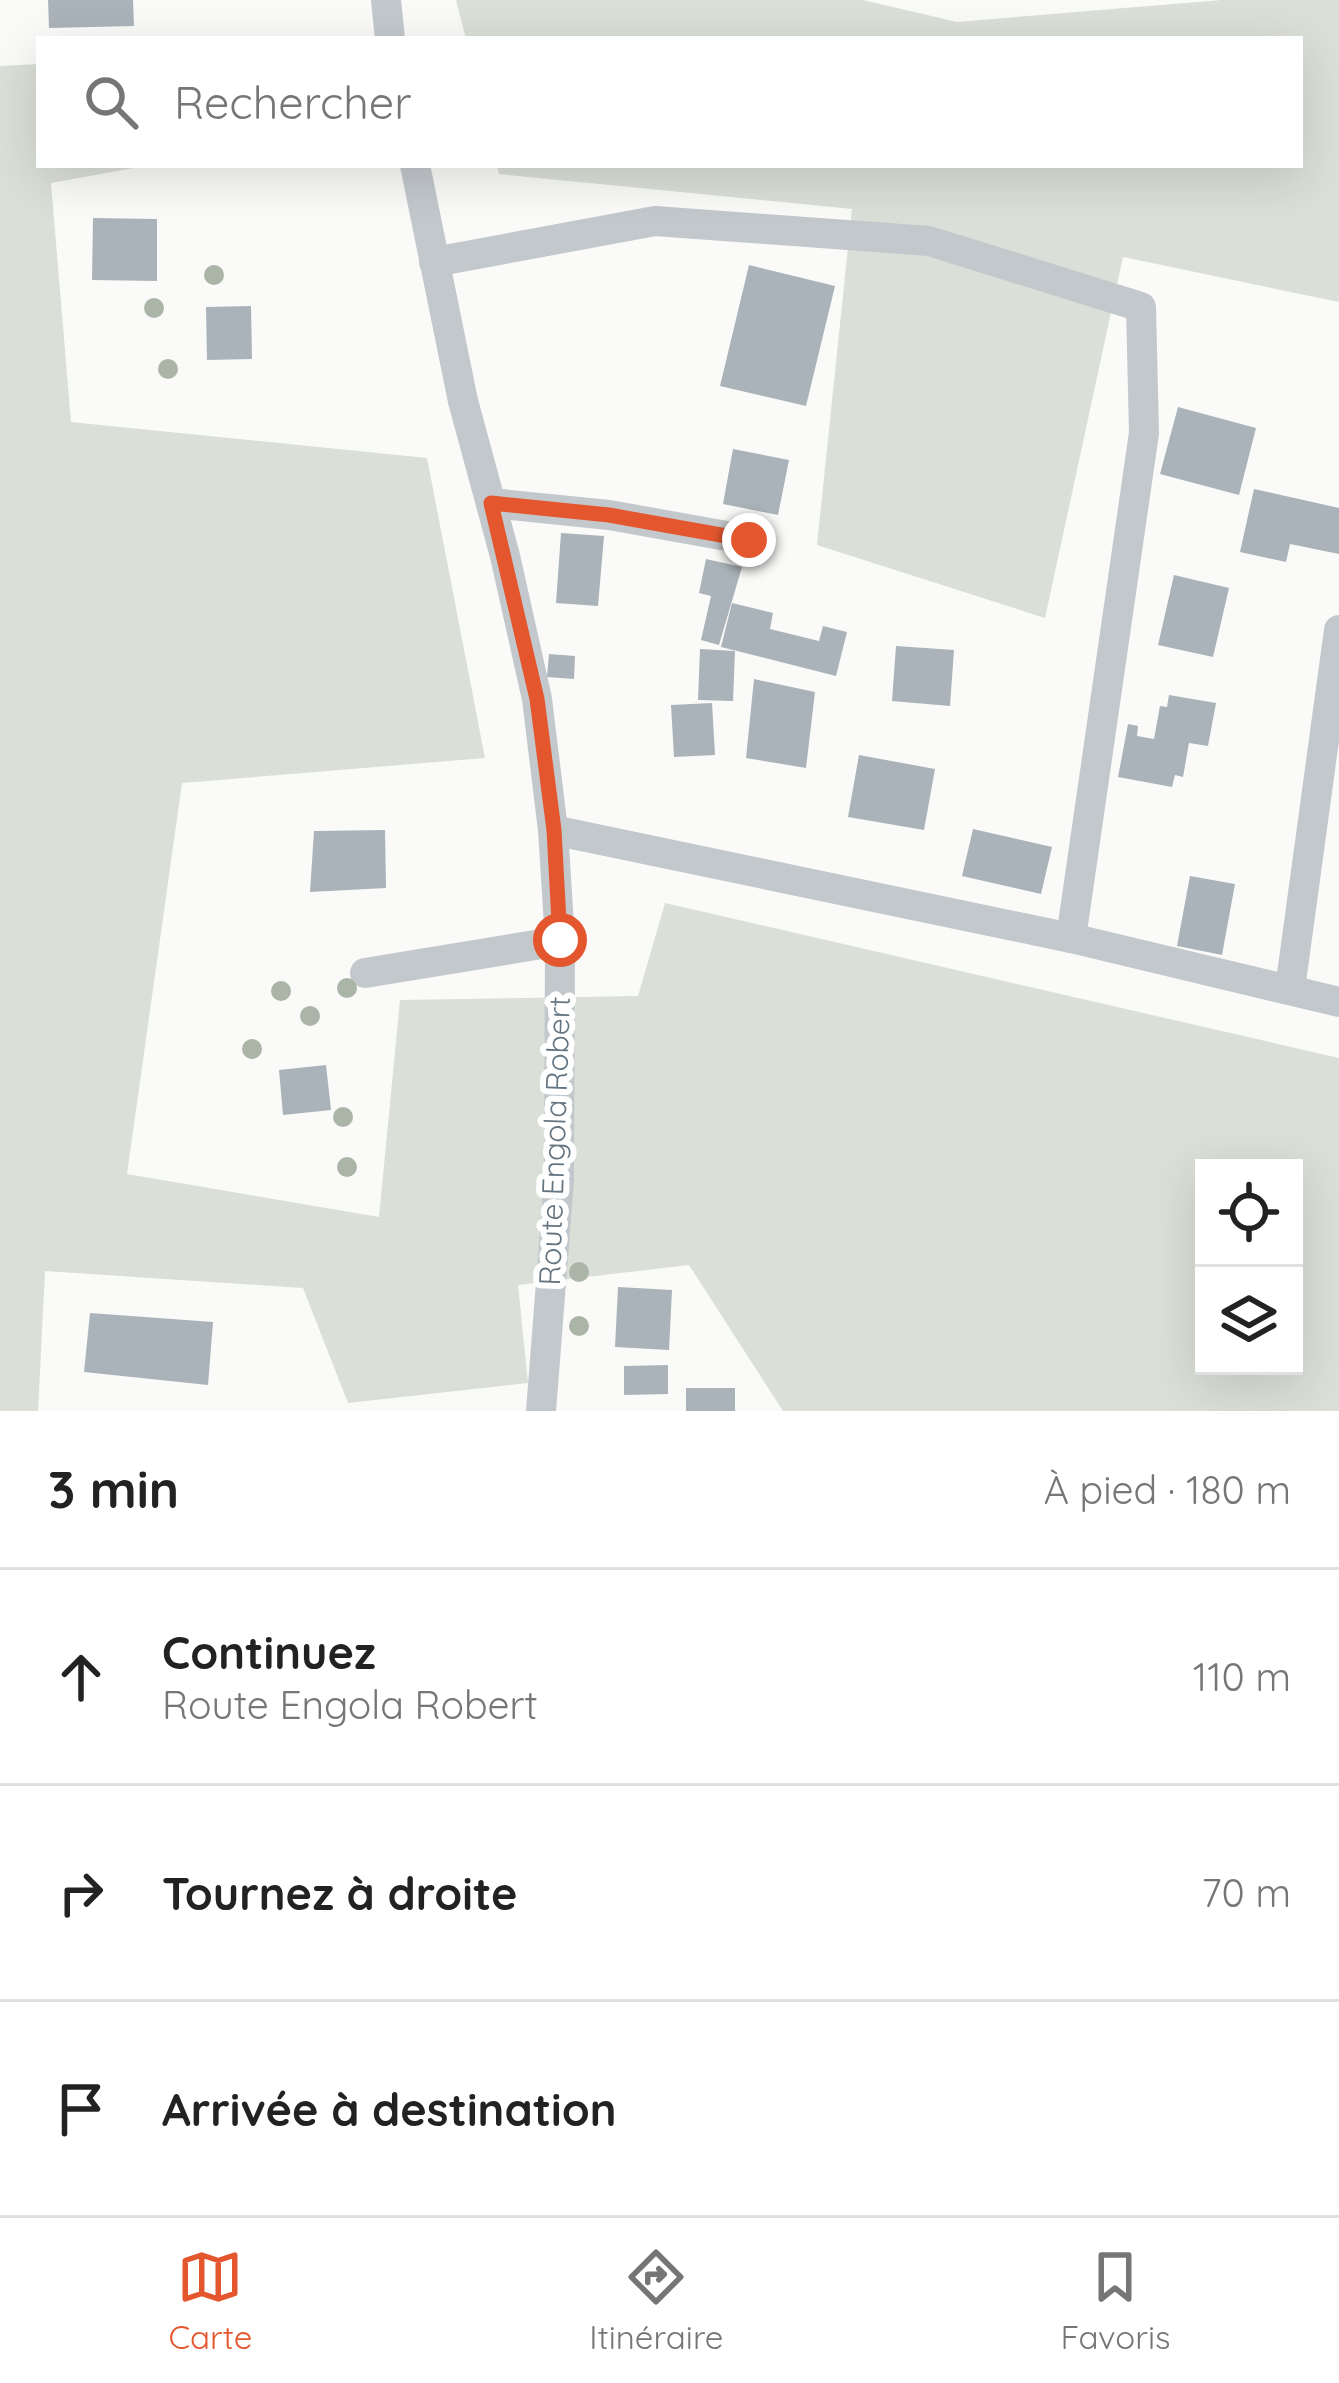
<!DOCTYPE html>
<html lang="fr">
<meta charset="utf-8">
<style>
:root{--surface:#fff;--page:#f6f6f6;--text:#222;--muted:#767676;--line:#e0e0e0;--accent:#e4572e}
body{margin:0;font-family:Quicksand,sans-serif;background:var(--page);color:var(--text)}
.controls{position:absolute;right:36px;bottom:36px;display:grid;overflow:hidden;border-radius:0px;box-shadow:0 12px 48px #0002}
.controls button{width:108px;height:108px;display:grid;place-items:center;padding:0;border:0;border-bottom:3px solid var(--line);background:var(--surface);color:var(--text);font:60px sans-serif}
.stop{position:absolute;width:36px;height:36px;margin:-27px;border:9px solid #e4572e;border-radius:50%;background:#fff}
.stop.end{background:#e4572e;border-color:#fff;box-shadow:0 3px 12px #0008}
.list{margin:0;padding:0;list-style:none}
h2{display:flex;justify-content:space-between;align-items:center;height:156px;margin:0;padding:0 48px;font-size:51px}
h2 small{font-size:39px;font-weight:400;color:var(--muted)}
.list li{display:grid;grid-template-columns:78px 1fr auto;gap:36px;align-items:center;box-sizing:border-box;height:216px;padding:0 48px;border-top:3px solid var(--line)}
.list b{display:block;font-size:45px;white-space:nowrap}
.list p{margin:0;font-size:39px;white-space:nowrap;color:var(--muted)}
.list em{font-size:39px;font-style:normal;color:var(--muted)}
.icon{flex:none;width:66px;height:66px;fill:none;stroke:currentColor;stroke-width:2;stroke-linecap:round;stroke-linejoin:round}
.map{position:relative;flex:none;width:1339px;height:1411px;overflow:hidden}
.search{position:absolute;background:var(--surface);box-shadow:0 12px 48px #0002;left:36px;right:36px;top:36px;height:132px;display:flex;align-items:center;gap:30px;box-sizing:border-box;padding:0 42px;border-radius:0px;color:var(--muted);font-size:45px}
.sheet{height:804px;background:var(--surface)}
nav{display:flex;justify-content:space-around;align-items:center;box-sizing:border-box;height:168px;border-top:3px solid var(--line);background:var(--surface);font-size:33px;color:var(--muted)}
nav a{display:grid;justify-items:center;gap:6px}
nav .on{color:var(--accent)}
.map>svg:first-child{display:block}
</style>
<div class="map">
<svg width="1339" height="1411" viewBox="0 0 1339 1411">
<rect width="100%" height="100%" fill="#fafaf8"/>
<!-- green -->
<g fill="#dadfd7" fill-rule="evenodd">
<path d="M456 0H863L957 22 1222 0H1339V302L1123 257 1045 618 817 545 852 209 499 174 497 165H1300V39H466Z"/>
<path d="M39 64V165H150L51 183 71 422 427 458 485 758 182 783 127 1174 379 1217 400 1000 638 996 665 903 1339 1058V1411H783L689 1265 518 1285 528 1383 348 1403 303 1288 45 1271 38 1411H0V66ZM1204 1168H1294V1366H1204Z"/>
</g>
<!-- building -->
<g fill="#aab3b9">
<path d="M48 0H133L134 26 49 28Z"/>
<path d="M93 218 157 219V281L92 280Z"/>
<path d="M749 265 835 286 806 406 720 386Z"/>
<path d="M251 306 252 359 207 360 206 307Z"/>
<path d="M1178 407 1256 428 1239 495 1160 474Z"/>
<path d="M733 449 789 460 778 515 723 504Z"/>
<path d="M1254 489 1339 508V554L1290 544 1286 562 1240 552Z"/>
<path d="M561 533 604 536 598 606 556 603Z"/>
<path d="M706 559 742 567 719 645 701 640 711 596 699 593Z"/>
<path d="M1174 575 1229 588 1213 657 1158 645Z"/>
<path d="M732 603 773 613 770 629 819 641 823 626 847 632 836 676 721 647Z"/>
<path d="M896 646 954 650 950 706 892 701Z"/>
<path d="M700 649 735 651 733 701 698 700Z"/>
<path d="M549 654 575 656 574 679 547 677Z"/>
<path d="M754 679 815 692 806 768 746 758Z"/>
<path d="M1169 695 1216 703 1208 746 1189 743 1183 777 1175 775 1172 787 1118 777 1128 724 1138 726 1137 736 1154 739 1160 706 1167 707Z"/>
<path d="M712 703 715 755 674 757 671 705Z"/>
<path d="M859 755 935 769 924 830 848 817Z"/>
<path d="M973 829 1052 847 1041 894 962 876Z"/>
<path d="M385 830 386 888 310 892 314 831Z"/>
<path d="M1190 876 1235 884 1222 955 1177 946Z"/>
<path d="M326 1065 331 1110 283 1115 279 1070Z"/>
<path d="M618 1287 672 1290 669 1350 615 1347Z"/>
<path d="M90 1313 213 1322 208 1385 84 1372Z"/>
<path d="M668 1365V1394L624 1395V1366Z"/>
<rect x="686" y="1388" width="49" height="23"/>
</g>
<g fill="none" stroke-linecap="round" stroke-linejoin="round">
<!-- minor -->
<g stroke="#c3c8cc" stroke-width="30">
<path d="M386 0 390 39"/>
<path d="M415 165 463 401 505 556 537 699 553 830 560 941 559 1180 541 1411"/>
<path d="M434 262 655 221 929 241 1141 307 1144 433 1071 938"/>
<path d="M491 503 609 515 749 540"/>
<path d="M553 830 1071 938 1339 1002"/>
<path d="M365 973 560 941"/>
<path d="M1290 989 1339 630"/>
</g>
</g>
<!-- trees -->
<g fill="#aab4a7">
<circle cx="214" cy="275" r="10"/>
<circle cx="154" cy="308" r="10"/>
<circle cx="168" cy="369" r="10"/>
<circle cx="347" cy="988" r="10"/>
<circle cx="281" cy="991" r="10"/>
<circle cx="310" cy="1016" r="10"/>
<circle cx="252" cy="1049" r="10"/>
<circle cx="343" cy="1117" r="10"/>
<circle cx="347" cy="1167" r="10"/>
<circle cx="579" cy="1272" r="10"/>
<circle cx="579" cy="1326" r="10"/>
</g>
<g fill="none" stroke-linecap="round" stroke-linejoin="round">
<!-- route -->
<path stroke="#e4572e" stroke-width="15" d="M560 940 554 830 537 699 491 503 609 515 749 540"/>
</g>
<g text-anchor="middle" stroke-width="12" stroke-linejoin="round" paint-order="stroke">
<!-- street labels -->
<g font-size="30" fill="#657683" stroke="#fff">
<text transform="translate(555 1141) rotate(-88)" y="10">Route Engola Robert</text>
</g>
</g>
</svg>
<div class="controls">
<button><svg class="icon" aria-label="locate" viewBox="0 0 24 24"><circle cx="12" cy="12" r="6"/><path d="M12 2v4M12 18v4M2 12h4M18 12h4"/></svg></button>
<button><svg class="icon" aria-label="layers" viewBox="0 0 24 24"><path d="M12 4l9 5-9 5-9-5zM3 14l9 5 9-5"/></svg></button>
</div>
<div class="stop" style="left:560px;top:940px"></div>
<div class="stop end" style="left:749px;top:540px"></div>
<div class="search"><svg class="icon" aria-label="search" viewBox="0 0 24 24"><circle cx="10" cy="10" r="6"/><path d="M15 15l6 6"/></svg>Rechercher</div>
</div>
<section class="sheet">
<h2>3 min<small>À pied · 180 m</small></h2>
<ul class="list">
<li><svg class="icon" aria-label="ahead" viewBox="0 0 24 24"><path d="M12 20V5M6 11l6-6 6 6"/></svg><div><b>Continuez</b><p>Route Engola Robert</p></div><em>110 m</em></li>
<li><svg class="icon" aria-label="right" viewBox="0 0 24 24"><path d="M7 20v-9h11M14 6l5 5-5 5"/></svg><div><b>Tournez à droite</b></div><em>70 m</em></li>
<li><svg class="icon" aria-label="arrive" viewBox="0 0 24 24"><path d="M6 21V4h12l-3 4 3 4H6"/></svg><div><b>Arrivée à destination</b></div></li>
</ul>
</section>
<nav>
<a class="on"><svg class="icon" aria-label="map" viewBox="0 0 24 24"><path d="M3 6l6-2 6 2 6-2v14l-6 2-6-2-6 2zM9 4v14M15 6v14"/></svg>Carte</a>
<a><svg class="icon" aria-label="directions" viewBox="0 0 24 24"><path d="M12 3l9 9-9 9-9-9zM9 14v-3h6M13 9l2 2-2 2"/></svg>Itinéraire</a>
<a><svg class="icon" aria-label="saved" viewBox="0 0 24 24"><path d="M7 4h10v16l-5-4-5 4z"/></svg>Favoris</a>
</nav>
